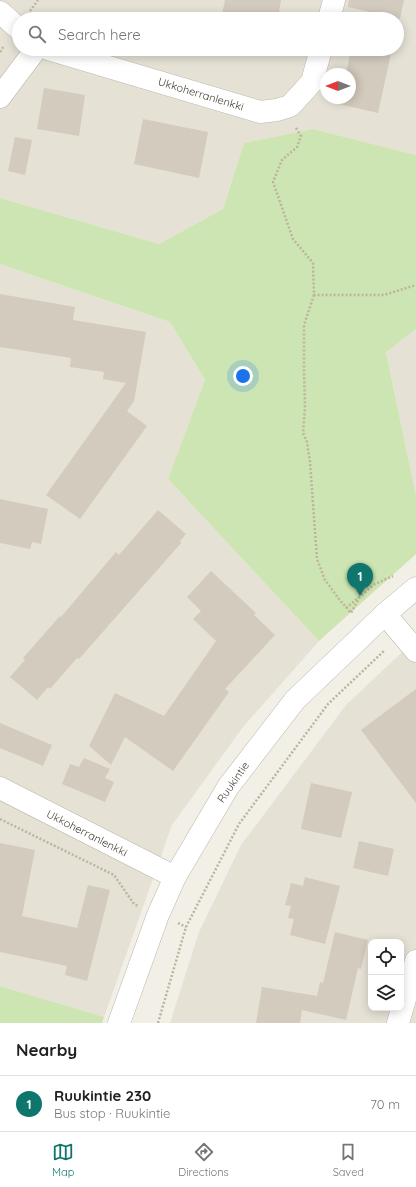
<!DOCTYPE html>
<meta charset="utf-8">
<style>
:root{--surface:#fff;--page:#f2f2f2;--text:#222;--muted:#767676;--line:#e0e0e0;--accent:#0f766e}
body{margin:0;font-family:Quicksand,sans-serif;background:var(--page);color:var(--text)}
.controls{position:absolute;right:12px;bottom:12px;display:grid;overflow:hidden;border-radius:8px;box-shadow:0 2px 10px #0003}
.controls button{width:36px;height:36px;display:grid;place-items:center;padding:0;border:0;border-bottom:1px solid var(--line);background:var(--surface);color:var(--text);font:20px sans-serif}
.compass{position:absolute;left:320px;top:68px;width:36px;height:36px;border-radius:50%;background:var(--surface);box-shadow:0 2px 10px #0003;rotate:270deg}
.you{position:absolute;left:243px;top:376px;width:14px;height:14px;margin:-10px;border:3px solid #fff;border-radius:50%;background:#1a73e8;box-shadow:0 0 0 6px #1a73e833}
.badge{display:grid;place-items:center;width:26px;height:26px;border-radius:50%;background:var(--accent);color:#fff;font-size:13px;font-weight:700}
.pin{position:absolute;translate:-50% -33px;filter:drop-shadow(0 1px 2px #0008)}
.pin::after{content:'';position:absolute;top:21px;width:14px;height:12px;background:inherit;clip-path:polygon(0 0,100% 0,50% 100%)}
.list{margin:0;padding:0;list-style:none}
h2{display:flex;justify-content:space-between;align-items:center;height:52px;margin:0;padding:0 16px;font-size:17px}
h2 small{font-size:13px;font-weight:400;color:var(--muted)}
.list li{display:grid;grid-template-columns:26px 1fr auto;gap:12px;align-items:center;box-sizing:border-box;height:56px;padding:0 16px;border-top:1px solid var(--line)}
.list b{display:block;font-size:15px;white-space:nowrap}
.list p{margin:0;font-size:13px;white-space:nowrap;color:var(--muted)}
.list em{font-size:13px;font-style:normal;color:var(--muted)}
.icon{flex:none;width:22px;height:22px;fill:none;stroke:currentColor;stroke-width:2;stroke-linecap:round;stroke-linejoin:round}
.map{position:relative;flex:none;width:416px;height:1023px;overflow:hidden}
.search{position:absolute;background:var(--surface);box-shadow:0 2px 10px #0003;left:12px;right:12px;top:12px;height:44px;display:flex;align-items:center;gap:10px;box-sizing:border-box;padding:0 14px;border-radius:22px;color:var(--muted);font-size:15px}
.sheet{height:108px;background:var(--surface)}
nav{display:flex;justify-content:space-around;align-items:center;box-sizing:border-box;height:56px;border-top:1px solid var(--line);background:var(--surface);font-size:11px;color:var(--muted)}
nav a{display:grid;justify-items:center;gap:2px}
nav .on{color:var(--accent)}
.map>svg:first-child{display:block}
</style>
<div class="map">
<svg width="416" height="1023" viewBox="0 0 416 1023">
<rect width="100%" height="100%" fill="#f2efe7"/>
<!-- residential -->
<g fill="#e6e1d5" fill-rule="evenodd">
<path d="M0 0H416V155L313 129 244 143 223 209 159 244 0 198ZM19 19H397V49H19ZM326 74H350V98H326Z"/>
<path d="M0 264 170 322 205 380 168 479 319 641 243 727 172 825 104 1017 0 986Z"/>
<path d="M416 329V496L386 351Z"/>
<path d="M416 639V1023H170L199 932 241 845 346 705ZM371 942H401V1008H371Z"/>
</g>
<!-- green -->
<g fill="#cde5b2">
<path d="M313 129 416 155V329L386 352 416 496V554L319 641 168 479 205 380 170 322 0 264V198L159 244 223 209 244 143Z"/>
<path d="M0 986 104 1017 102 1023H0Z"/>
</g>
<!-- building -->
<g fill="#d3cbbd">
<path d="M225 0H281L278 19H221Z"/>
<path d="M349 0H404L400 19 348 7Z"/>
<path d="M202 49H225L224 54Z"/>
<path d="M351 49H392L378 113 339 104 341 98H350V74H346Z"/>
<path d="M44 88 85 95 79 136 37 129Z"/>
<path d="M143 119 208 132 199 178 134 164Z"/>
<path d="M15 137 32 140 25 175 8 171Z"/>
<path d="M0 294 75 307 73 320 146 332 134 401 127 411 147 426 80 519 46 495 126 383 103 379 104 372 70 367 71 358 0 347Z"/>
<path d="M0 499 48 509 41 544 32 542 30 549 0 543Z"/>
<path d="M158 510 186 534 180 541 181 543 79 659 77 658 50 689 48 687 37 700 10 677 25 660 23 658 60 616 61 617 116 552 119 555Z"/>
<path d="M211 571 256 613 254 615 275 635 225 689 229 692 173 771 125 737 111 765 89 746 115 693 164 716 216 641 193 619 201 611 187 597Z"/>
<path d="M416 689V803L361 730Z"/>
<path d="M0 723 52 745 43 766 0 748Z"/>
<path d="M84 758 110 769 105 778 114 782 105 802 62 784 70 764 79 767Z"/>
<path d="M311 783 352 792 341 838 301 829Z"/>
<path d="M359 841 394 849 388 876 353 868Z"/>
<path d="M0 843 35 850 22 916 77 928 88 885 110 890 87 981 65 975 67 966 0 952Z"/>
<path d="M305 877 340 886 325 944 290 935 294 919 288 918 291 906 285 905 291 883 303 886Z"/>
<path d="M335 932 368 940 361 969 358 968 346 1020 302 1010 300 1023H256L262 987 317 996 320 982 323 983Z"/>
</g>
<g fill="none" stroke-linecap="round" stroke-linejoin="round">
<defs>
<g id="minor">
<path d="M0 12 19 29"/>
<path d="M329 19 334 0"/>
<path d="M48 49 260 112 277 110 290 106 312 82 321 49"/>
<path d="M0 97 36 49"/>
<path d="M385 614 416 651"/>
<path d="M0 788 175 877"/>
<path d="M398 1023 416 961"/>
</g>
<path id="tertiary" d="M119 1023 158 915 175 877 228 787 295 700 385 614 416 588"/>
</defs>
<!-- minor casing -->
<use href="#minor" stroke="#bdb7aa" stroke-width="23"/>
<!-- tertiary casing -->
<use href="#tertiary" stroke="#bdb7aa" stroke-width="23"/>
<!-- path -->
<g stroke="#beb39c" stroke-width="2.5" stroke-dasharray="2 2" stroke-linecap="butt">
<path d="M30 11 38 0"/>
<path d="M0 52 4 46"/>
<path d="M296 128 301 136 297 147 282 160 273 182 293 239 313 263 314 295H384L416 285"/>
<path d="M314 295 304 325V369L305 408 303 433 307 442 310 462 317 559 325 580 339 599 351 613 360 596"/>
<path d="M346 608 375 584 393 576"/>
<path d="M0 819 114 875 134 904 138 906"/>
<path d="M178 923 186 927"/>
<path d="M158 1023 186 927 239 824 328 704 385 650"/>
</g>
<!-- minor -->
<use href="#minor" stroke="#fff" stroke-width="22"/>
<!-- tertiary -->
<use href="#tertiary" stroke="#fff" stroke-width="22"/>
</g>
<g text-anchor="middle" stroke-width="3.5" stroke-linejoin="round" paint-order="stroke">
<!-- street labels -->
<g font-size="11" fill="#453f36" stroke="#fff">
<text transform="translate(201 94) rotate(17)" y="4">Ukkoherranlenkki</text>
<text transform="translate(233 782) rotate(-55)" y="4">Ruukintie</text>
<text transform="translate(87 833) rotate(27)" y="4">Ukkoherranlenkki</text>
</g>
</g>
</svg>
<div class="controls">
<button><svg class="icon" aria-label="locate" viewBox="0 0 24 24"><circle cx="12" cy="12" r="6"/><path d="M12 2v4M12 18v4M2 12h4M18 12h4"/></svg></button>
<button><svg class="icon" aria-label="layers" viewBox="0 0 24 24"><path d="M12 4l9 5-9 5-9-5zM3 14l9 5 9-5"/></svg></button>
</div>
<svg class="compass" viewBox="-18 -18 36 36"><path d="M0-13l5 13h-10z" fill="#e53935"/><path d="M0 13l5-13h-10z" fill="#767676"/></svg>
<div class="you"></div>
<div class="pin badge" style="left:360px;top:596px">1</div>
<div class="search"><svg class="icon" aria-label="search" viewBox="0 0 24 24"><circle cx="10" cy="10" r="6"/><path d="M15 15l6 6"/></svg>Search here</div>
</div>
<section class="sheet">
<h2>Nearby<small></small></h2>
<ul class="list">
<li><span class="badge">1</span><div><b>Ruukintie 230</b><p>Bus stop · Ruukintie</p></div><em>70 m</em></li>
</ul>
</section>
<nav>
<a class="on"><svg class="icon" aria-label="map" viewBox="0 0 24 24"><path d="M3 6l6-2 6 2 6-2v14l-6 2-6-2-6 2zM9 4v14M15 6v14"/></svg>Map</a>
<a><svg class="icon" aria-label="directions" viewBox="0 0 24 24"><path d="M12 3l9 9-9 9-9-9zM9 14v-3h6M13 9l2 2-2 2"/></svg>Directions</a>
<a><svg class="icon" aria-label="saved" viewBox="0 0 24 24"><path d="M7 4h10v16l-5-4-5 4z"/></svg>Saved</a>
</nav>
